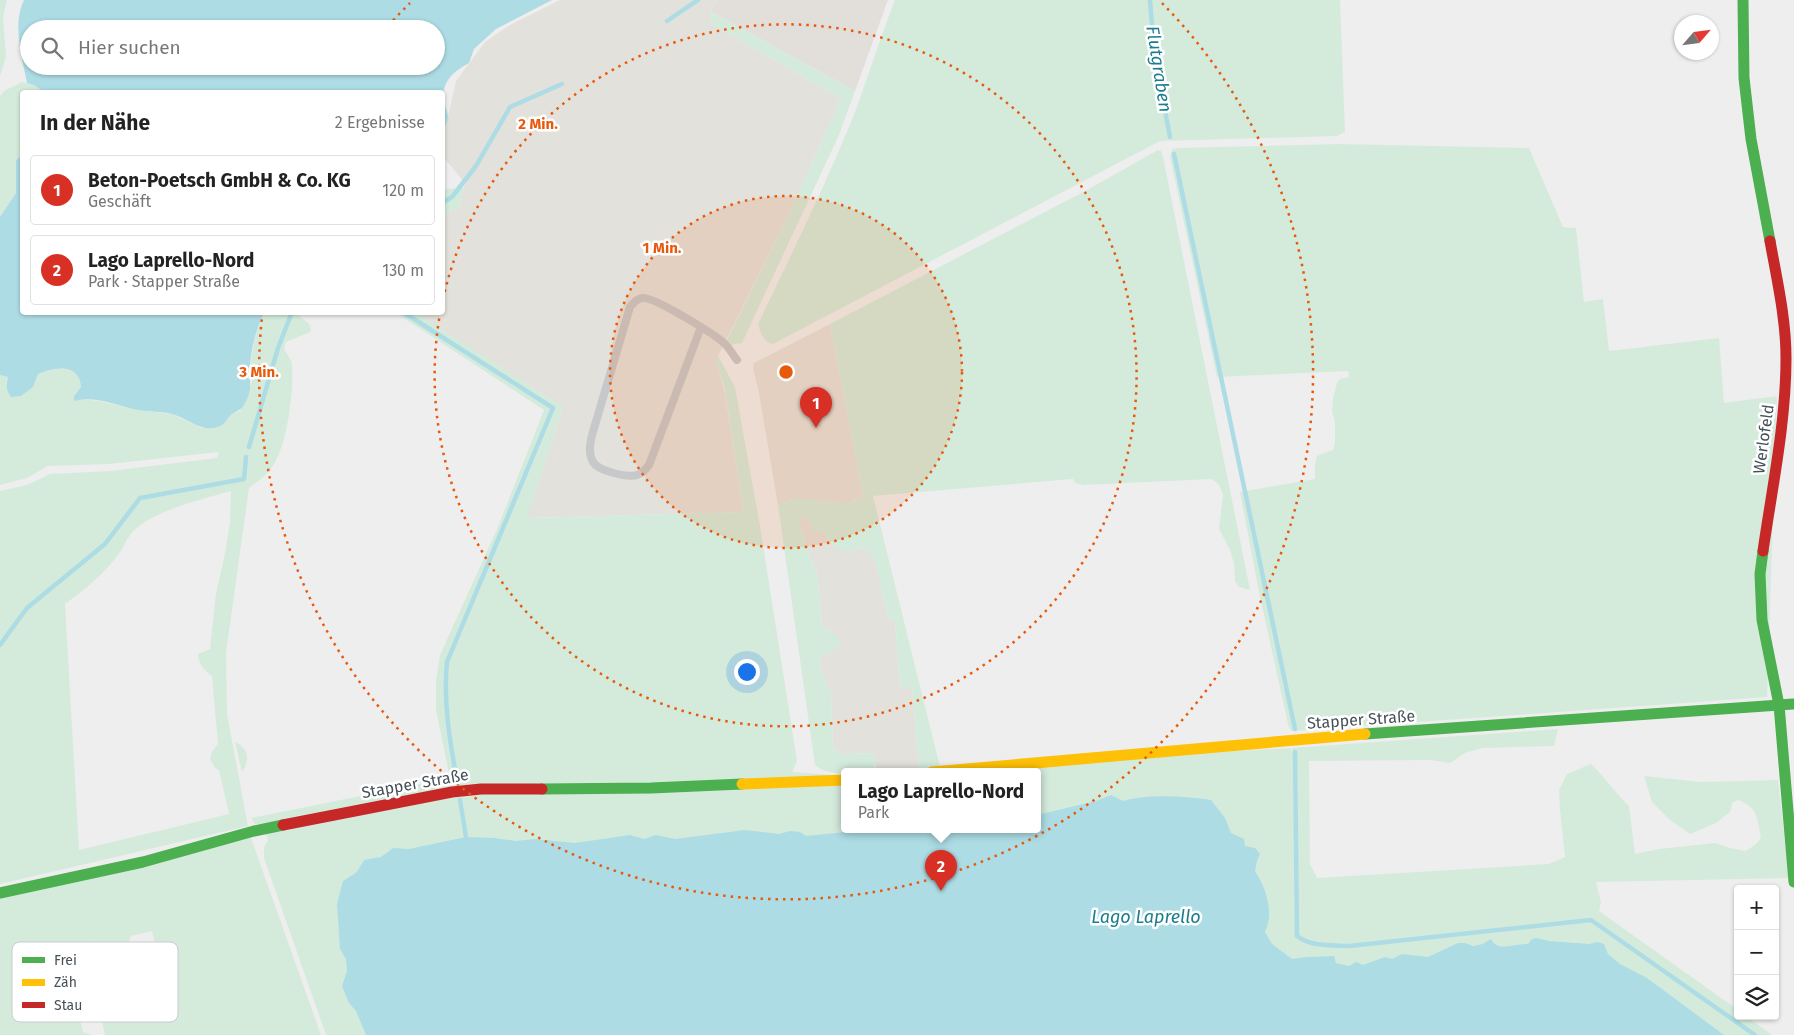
<!DOCTYPE html>
<html lang="de">
<meta charset="utf-8">
<style>
:root{--surface:#fff;--page:#f2f2f2;--text:#222;--muted:#767676;--line:#e0e0e0;--accent:#d93025}
body{margin:0;font-family:"Fira Sans",sans-serif;background:var(--page);color:var(--text)}
.controls{position:absolute;right:15px;bottom:15px;display:grid;overflow:hidden;border-radius:5px;box-shadow:0 1px 4px #0004}
.controls button{width:45px;height:45px;display:grid;place-items:center;padding:0;border:0;border-bottom:1px solid var(--line);background:var(--surface);color:var(--text);font:25px sans-serif}
.compass{position:absolute;left:1674px;top:15px;width:45px;height:45px;border-radius:50%;background:var(--surface);box-shadow:0 1px 4px #0004;rotate:62deg}
.you{position:absolute;left:746px;top:671px;width:18px;height:18px;margin:-12px;border:4px solid #fff;border-radius:50%;background:#1a73e8;box-shadow:0 0 0 8px #1a73e833}
.badge{display:grid;place-items:center;width:32px;height:32px;border-radius:50%;background:var(--accent);color:#fff;font-size:16px;font-weight:700}
.pin{position:absolute;translate:-50% -41px;filter:drop-shadow(0 1px 2px #0008)}
.pin::after{content:'';position:absolute;top:26px;width:18px;height:15px;background:inherit;clip-path:polygon(0 0,100% 0,50% 100%)}
.popup{position:absolute;left:841px;top:768px;width:200px;height:65px;box-sizing:border-box;display:grid;place-content:center;border-radius:5px;background:var(--surface);filter:drop-shadow(0 1px 4px #0005);font-size:16px;white-space:nowrap;color:var(--muted)}
.popup b{font-size:19px;color:var(--text)}
.popup::after{content:'';position:absolute;left:50%;top:100%;margin-left:-10px;border:10px solid transparent;border-top-color:var(--surface)}
.list{margin:0;padding:0;list-style:none}
h2{display:flex;justify-content:space-between;align-items:center;height:65px;margin:0;padding:0 20px;font-size:21px}
h2 small{font-size:16px;font-weight:400;color:var(--muted)}
.list li{display:grid;grid-template-columns:32px 1fr auto;gap:15px;align-items:center;box-sizing:border-box;height:70px;margin:0 10px 10px;padding:0 10px;border:1px solid var(--line);border-radius:5px}
.list b{display:block;font-size:19px;white-space:nowrap}
.list p{margin:0;font-size:16px;white-space:nowrap;color:var(--muted)}
.list em{font-size:16px;font-style:normal;color:var(--muted)}
.icon{flex:none;width:28px;height:28px;fill:none;stroke:currentColor;stroke-width:2;stroke-linecap:round;stroke-linejoin:round}
.map{position:relative;flex:none;width:1794px;height:1035px;overflow:hidden}
.search{position:absolute;background:var(--surface);box-shadow:0 1px 4px #0004;left:20px;top:20px;width:425px;height:55px;display:flex;align-items:center;gap:12px;box-sizing:border-box;padding:0 18px;border-radius:28px;color:var(--muted);font-size:19px}
.panel{position:absolute;background:var(--surface);box-shadow:0 1px 4px #0004;left:20px;top:90px;width:425px;height:225px;border-radius:5px}
.map>svg:first-child{display:block}
</style>
<div class="map">
<svg width="1794" height="1035" viewBox="0 0 1794 1035">
<rect width="100%" height="100%" fill="#eee"/>
<!-- commercial -->
<g fill="#e3e1db">
<path d="M560 0H718L710 11 712 24 841 99 786 220 716 360 725 393 743 512 526 518 563 407 415 313 442 312 443 216 460 207 465 183 443 157V131L445 129 456 81 485 42 510 25Z"/>
<path d="M830 324 863 497 844 504 807 499H791L778 505 759 393 753 368 754 363Z"/>
<path d="M804 517 809 520 813 530 825 532 829 541 852 551 865 547 868 552 875 558 888 619 895 620 900 687H912L919 769 872 772 876 766 873 753 844 754 833 749 831 693 825 681 819 660 822 655 831 653 830 630 822 626 817 571 810 557 800 525V520Z"/>
</g>
<!-- green -->
<g fill="#d4ebdc" fill-rule="evenodd">
<path d="M0 0H7L3 17 6 57 0 76Z"/>
<path d="M895 0H1340L1345 132 1337 136 1160 141 773 344C764 342 760 333 758 324 791 255 825 186 854 115 868 77 880 38 895 0Z"/>
<path d="M710 11 855 91 839 135 742 343 724 346 786 220 841 99 712 24Z"/>
<path d="M22 82 34 85 44 92H22V155L16 160V193L0 217V96L4 91Z"/>
<path d="M1339 144 1529 148 1563 227 1576 228 1584 302 1603 299 1609 351 1719 338 1724 403 1777 396 1767 697 1292 731 1289 728 1260 597 1240 492 1315 479V464L1317 456 1333 450 1335 442V422L1332 411 1333 398 1337 383 1340 379 1349 377 1348 371 1217 377 1170 157 1172 149 1179 148Z"/>
<path d="M1158 150 1161 151 1163 157 1250 590 1239 587 1235 581 1234 564 1230 550 1219 529 1223 495 1219 485 1212 479 1083 485 1075 483 1073 479 873 496 940 767 1291 748V754L1292 748 1558 729 1554 746 1482 748 1465 753 1450 763 1431 760 1309 761 1310 864 1317 878 1549 864 1565 857 1560 810 1559 790 1567 774 1591 764C1605 777 1615 793 1629 806L1635 854 1659 849 1715 843 1730 848 1746 851 1756 844 1761 838C1757 819 1759 808 1738 800L1732 803 1730 812 1716 823 1690 834 1670 820 1652 802 1644 776 1701 782 1778 780 1789 878 1596 882 1601 902 1599 911 1738 1010V1016H1746L1772 1035H326L264 858V847L268 840 263 826 255 824 251 818 450 778 436 710V682L440 655 498 527 544 410 396 313 415 312 563 407 527 518 743 512 725 390 716 360 718 356 735 387 760 526 797 761 792 772 845 776V830H1037V772H884L919 769 912 688 900 687 895 620 888 619 875 559 868 552 865 547 852 551 836 549 829 541 825 532 813 531 809 520 804 517 800 520V525L810 557 817 571 822 626 830 630 840 640V646L831 653 822 655 819 660 825 681 831 693 833 749 844 754 873 753 877 760 872 772C854 772 830 778 815 765L778 505C782 503 788 500 793 499 820 496 834 511 863 497L830 324 1087 190Z"/>
<path d="M464 188 460 207 443 216V189Z"/>
<path d="M264 313H300L299 315C304 322 311 321 311 331L308 333 286 342 284 349C287 354 292 360 292 366 294 392 287 447 272 467 266 476 258 481 249 488L226 653 227 714 248 826 0 884V491L27 485 50 474 110 471 217 458 219 452 109 464 48 466 27 478 0 485V375L8 377 6 384 33 387 38 374C55 367 79 363 81 387L74 395 81 399 99 401 137 410 172 414 202 428 224 424 231 414 240 411 252 382 250 366 257 327ZM231 491 230 522 225 553 216 594 210 649 198 654C199 665 204 670 212 676L218 744 212 752 210 759 215 768 219 770 229 814 79 850 65 604C86 589 106 572 121 551 124 546 126 540 130 535 149 511 203 499 231 491Z"/>
<path d="M235 742C249 748 250 761 242 772Z"/>
<path d="M251 838 321 1035H105L93 982 160 966 152 931 131 936C128 948 113 958 105 944L98 946 96 941 62 948 64 954 35 961 43 994 72 987 83 1032 92 1035H0V897Z"/>
</g>
<!-- sand -->
<path fill="#e2dfdb" d="M718 0H888L855 91 710 11Z"/>
<!-- water -->
<g fill="#addce5" fill-rule="evenodd">
<path d="M24 0H552L496 29 474 49 469 63C455 71 445 78 443 95L442 92H44L34 85 27 83C22 57 12 24 24 0ZM29 29H436V66H29Z"/>
<path d="M443 100C448 115 451 116 443 131Z"/>
<path d="M22 155V312L264 313C256 328 252 346 250 364 249 377 253 389 246 401 241 411 240 409 232 414 228 416 227 422 222 425 203 435 190 419 172 414 161 411 149 412 138 410 117 406 95 395 74 401V396L81 387C79 363 55 367 38 374L33 387 21 396 11 397C6 390 6 386 8 377L0 375V217L16 193V160Z"/>
<path d="M1111 795 1123 801C1149 794 1184 796 1211 800L1225 818 1231 833 1244 839 1245 846 1255 848 1260 854 1257 861 1255 871C1263 883 1270 901 1269 916 1269 921 1267 927 1265 932L1272 944 1292 959 1307 957 1334 956 1336 963 1349 966 1356 962 1363 965 1385 957 1392 959 1402 954 1428 957 1458 943H1465L1473 946 1483 944 1491 939C1498 953 1514 943 1528 944L1532 939 1536 938 1549 941 1589 944 1598 942 1604 944 1608 954 1620 964 1647 978 1724 1035H366L356 1011 349 1003 342 986 347 971 346 959 340 949 337 904 343 881 357 872 364 860 381 857 393 848 409 849 466 837 495 838 516 841 535 839 575 843 630 835 644 839 656 835 675 839 745 830 779 834 790 831 800 832 806 836 865 830H1037V815L1096 801Z"/>
</g>
<g fill="none" stroke-linecap="round" stroke-linejoin="round">
<!-- stream -->
<g stroke="#addce5" stroke-width="4.5">
<path d="M1150 0C1153 47 1161 91 1170 137"/>
<path d="M667 21 698 0"/>
<path d="M1174 154 1295 729"/>
<path d="M442 203 452 197 476 166 510 107 562 84"/>
<path d="M403 312 553 408 447 662C443 703 450 742 457 781"/>
<path d="M249 447 278 348 292 312"/>
<path d="M0 645 27 608 105 544 140 498 244 479 246 457"/>
<path d="M1295 752 1297 936C1311 947 1331 945 1349 946L1591 920 1755 1035"/>
<path d="M460 800 466 837"/>
</g>
<!-- lane -->
<path stroke="#c6c8c9" stroke-width="8" d="M701 327 649 465C646 469 643 473 637 475 628 478 598 471 593 462 588 453 590 444 592 435L630 307C633 303 637 299 642 298 653 296 716 335 725 344 730 349 733 355 737 360"/>
<!-- fast -->
<g stroke="#4caf50" stroke-width="11">
<path d="M1743 0 1744 78 1751 139 1770 241"/>
<path d="M1763 551 1760 574 1762 620 1779 705 1794 882"/>
<path d="M1365 734 1793 704"/>
<path d="M542 789 651 788 742 784"/>
<path d="M0 893 143 862 254 831 283 825"/>
</g>
<!-- slow -->
<g stroke="#ffc107" stroke-width="11">
<path d="M932 772 1365 734"/>
<path d="M742 784 845 780"/>
</g>
<!-- jam -->
<g stroke="#c62828" stroke-width="11">
<path d="M1763 551C1772 488 1786 423 1786 358 1786 319 1777 280 1770 241"/>
<path d="M283 825 452 792 481 789H542"/>
</g>
</g>
<!-- distance rings -->
<circle cx="786" cy="372" r="176" fill="#e8590c" fill-opacity=".12"/>
<g fill="none" stroke="#e8590c" stroke-width="2.5" stroke-dasharray="2.5 5">
<circle cx="786" cy="372" r="176"/>
<path d="M443 299A351 351 0 1 1 440 314"/>
<path d="M388 26A527 527 0 0 1 410 3M1162 3A527 527 0 1 1 262 317"/>
</g>
<g text-anchor="middle" stroke-width="5" stroke-linejoin="round" paint-order="stroke">
<!-- street labels -->
<g font-size="16" fill="#475158" stroke="#fff">
<text transform="translate(1763 439) rotate(-82)" y="6">Werlofeld</text>
<text transform="translate(1361 719) rotate(-4)" y="6">Stapper Straße</text>
<text transform="translate(415 783) rotate(-10)" y="6">Stapper Straße</text>
</g>
<!-- water labels -->
<g font-size="18" font-style="italic" fill="#1b7d8f" stroke="#fff">
<text transform="translate(1159 69) rotate(81)" y="6">Flutgraben</text>
<text x="1146" y="923">Lago Laprello</text>
</g>
</g>
<!-- legend -->
<rect x="12" y="942" width="166" height="80" rx="8" fill="#fff" stroke="#c8cbcd" stroke-width="1"/>
<rect x="22" y="957" width="23" height="6" fill="#4caf50"/>
<rect x="22" y="979" width="23" height="7" fill="#ffc107"/>
<rect x="22" y="1002" width="23" height="6" fill="#c62828"/>
<g font-size="14" fill="#475158">
<text x="54" y="965">Frei</text>
<text x="54" y="987">Zäh</text>
<text x="54" y="1010">Stau</text>
</g>
<circle cx="786" cy="372" r="8" fill="#e8590c" stroke="#fff" stroke-width="2.5"/>
<g font-size="15" text-anchor="middle" font-weight="bold" fill="#e8590c" stroke="#fff" stroke-width="5" stroke-linejoin="round" paint-order="stroke">
<text x="538" y="129">2 Min.</text>
<text x="662" y="253">1 Min.</text>
<text x="259" y="377">3 Min.</text>
</g>
</svg>
<div class="controls">
<button>+</button>
<button>−</button>
<button><svg class="icon" aria-label="layers" viewBox="0 0 24 24"><path d="M12 4l9 5-9 5-9-5zM3 14l9 5 9-5"/></svg></button>
</div>
<svg class="compass" viewBox="-18 -18 36 36"><path d="M0-13l5 13h-10z" fill="#e53935"/><path d="M0 13l5-13h-10z" fill="#767676"/></svg>
<div class="you"></div>
<div class="pin badge" style="left:816px;top:428px">1</div>
<div class="pin badge" style="left:941px;top:891px">2</div>
<div class="popup"><b>Lago Laprello-Nord</b>Park</div>
<div class="search"><svg class="icon" aria-label="search" viewBox="0 0 24 24"><circle cx="10" cy="10" r="6"/><path d="M15 15l6 6"/></svg>Hier suchen</div>
<section class="panel">
<h2>In der Nähe<small>2 Ergebnisse</small></h2>
<ul class="list">
<li><span class="badge">1</span><div><b>Beton-Poetsch GmbH &amp; Co. KG</b><p>Geschäft</p></div><em>120 m</em></li>
<li><span class="badge">2</span><div><b>Lago Laprello-Nord</b><p>Park · Stapper Straße</p></div><em>130 m</em></li>
</ul>
</section>
</div>
